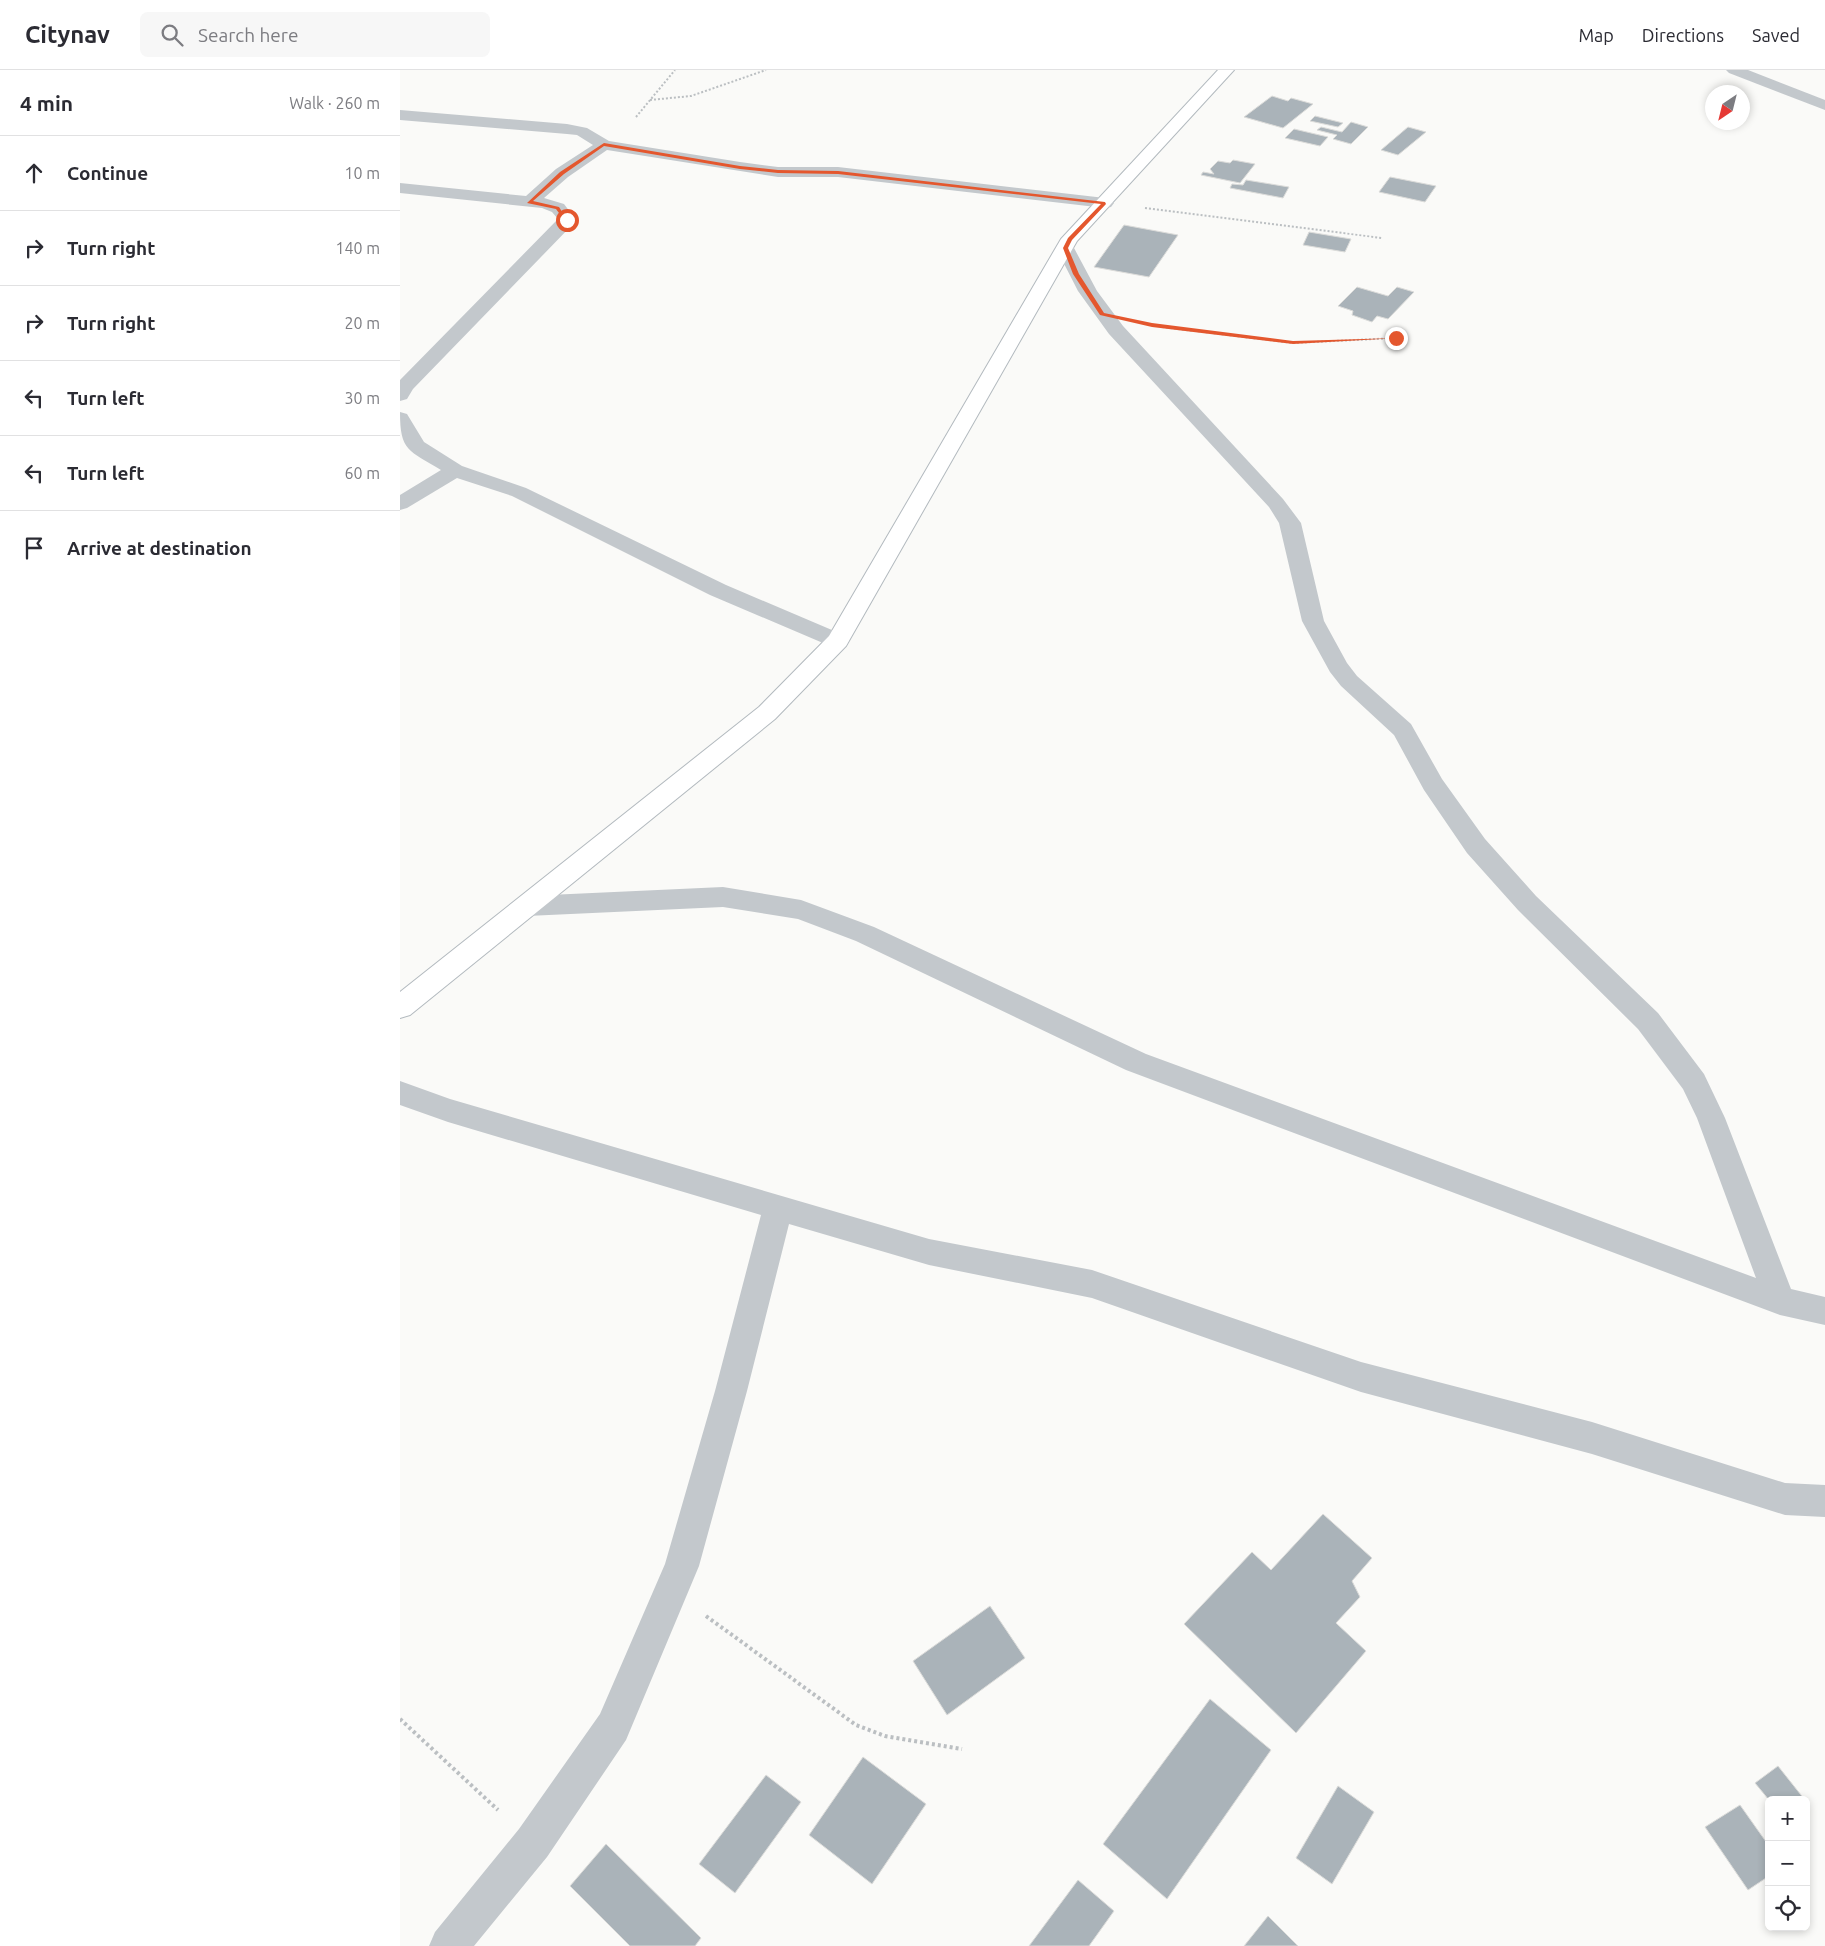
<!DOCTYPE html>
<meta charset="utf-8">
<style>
:root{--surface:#fff;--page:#f7f7f7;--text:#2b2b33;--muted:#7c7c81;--line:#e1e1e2}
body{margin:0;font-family:Ubuntu,sans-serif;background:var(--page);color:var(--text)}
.controls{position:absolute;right:15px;bottom:15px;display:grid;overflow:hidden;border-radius:8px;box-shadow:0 2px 8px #0003}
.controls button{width:45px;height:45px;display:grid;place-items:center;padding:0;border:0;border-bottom:1px solid var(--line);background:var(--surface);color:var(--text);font:25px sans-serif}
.compass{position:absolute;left:1305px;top:15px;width:45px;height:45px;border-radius:50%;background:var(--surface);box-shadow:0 2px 8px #0003;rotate:215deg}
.stop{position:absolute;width:15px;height:15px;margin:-11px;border:4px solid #e4572e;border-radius:50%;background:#fff}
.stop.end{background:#e4572e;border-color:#fff;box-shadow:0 1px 5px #0008}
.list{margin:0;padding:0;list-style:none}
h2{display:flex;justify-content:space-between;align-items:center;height:65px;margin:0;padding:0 20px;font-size:21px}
h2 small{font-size:16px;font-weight:400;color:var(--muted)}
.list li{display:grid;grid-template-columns:32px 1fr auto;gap:15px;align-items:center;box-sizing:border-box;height:75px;padding:0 20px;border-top:1px solid var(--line)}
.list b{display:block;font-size:19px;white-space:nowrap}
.list em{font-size:16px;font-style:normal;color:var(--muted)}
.icon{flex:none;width:28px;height:28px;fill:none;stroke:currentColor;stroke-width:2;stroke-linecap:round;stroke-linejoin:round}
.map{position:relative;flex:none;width:1425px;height:1876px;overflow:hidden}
header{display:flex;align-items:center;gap:30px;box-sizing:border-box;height:70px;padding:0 25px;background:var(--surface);border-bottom:1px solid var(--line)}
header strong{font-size:24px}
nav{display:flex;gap:28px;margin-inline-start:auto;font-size:18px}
.search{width:350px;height:45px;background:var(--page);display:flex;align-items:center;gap:12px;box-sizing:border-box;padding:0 18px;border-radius:8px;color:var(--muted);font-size:19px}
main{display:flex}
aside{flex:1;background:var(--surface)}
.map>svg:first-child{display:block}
</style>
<header>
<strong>Citynav</strong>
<div class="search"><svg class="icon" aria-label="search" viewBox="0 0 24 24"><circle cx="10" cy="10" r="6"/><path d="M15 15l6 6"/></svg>Search here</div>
<nav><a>Map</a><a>Directions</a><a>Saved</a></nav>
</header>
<main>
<aside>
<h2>4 min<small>Walk · 260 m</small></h2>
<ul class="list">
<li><svg class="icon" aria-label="ahead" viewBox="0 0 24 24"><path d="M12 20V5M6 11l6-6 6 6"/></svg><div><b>Continue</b></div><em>10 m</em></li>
<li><svg class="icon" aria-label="right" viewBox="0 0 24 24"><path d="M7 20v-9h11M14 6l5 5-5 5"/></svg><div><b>Turn right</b></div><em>140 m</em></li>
<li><svg class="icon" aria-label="right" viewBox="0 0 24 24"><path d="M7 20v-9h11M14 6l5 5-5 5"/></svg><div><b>Turn right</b></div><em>20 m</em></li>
<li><svg class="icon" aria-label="left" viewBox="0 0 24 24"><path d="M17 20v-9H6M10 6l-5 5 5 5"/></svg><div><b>Turn left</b></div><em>30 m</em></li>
<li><svg class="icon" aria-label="left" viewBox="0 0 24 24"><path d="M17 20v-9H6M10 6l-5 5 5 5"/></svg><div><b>Turn left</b></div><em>60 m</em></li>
<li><svg class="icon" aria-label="arrive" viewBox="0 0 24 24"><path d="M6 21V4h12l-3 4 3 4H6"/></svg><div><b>Arrive at destination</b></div></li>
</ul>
</aside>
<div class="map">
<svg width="1425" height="1876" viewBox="0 0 1425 1876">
<rect width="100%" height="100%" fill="#fafaf8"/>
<!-- building -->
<g fill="#aab3b9" stroke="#dcdcda">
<path d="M872 26 888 31 891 28 913 34 883 58 844 47Z"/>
<path d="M915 46 943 53 938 57 910 51Z"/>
<path d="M951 52 968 57 951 74 933 69 937 65 917 60 921 57 942 62Z"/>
<path d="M1008 57 1026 62 998 85 981 80Z"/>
<path d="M894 59 928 67 920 76 885 68Z"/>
<path d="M833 90 855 94 840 113 801 105 803 102 814 104 810 99 818 91 830 93Z"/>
<path d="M990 107 1036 116 1025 132 979 122Z"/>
<path d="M846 110 889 117 883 128 830 118 832 114 843 115Z"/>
<path d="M724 155 778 165 749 207 694 197Z"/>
<path d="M909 162 951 169 945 182 903 175Z"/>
<path d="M957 217 988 226 997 217 1014 222 988 249 977 246 972 252 952 245 953 241 938 236Z"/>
<path d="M923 1444 972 1488 952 1511 960 1527 936 1553 966 1581 896 1663 784 1554 852 1482 871 1500Z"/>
<path d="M590 1536 625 1588 547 1645 513 1591Z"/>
<path d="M810 1629 871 1680 767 1829 703 1774Z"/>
<path d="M463 1687 526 1734 472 1814 409 1765Z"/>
<path d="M1378 1696 1405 1730H1369L1355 1713Z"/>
<path d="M366 1705 401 1732 335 1823 299 1794Z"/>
<path d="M938 1716 974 1742 932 1814 896 1788Z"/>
<path d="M1340 1735 1369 1776V1806L1348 1820 1305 1757Z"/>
<path d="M206 1774 301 1868 295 1876H230L170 1816Z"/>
<path d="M678 1810 714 1841 689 1876H629Z"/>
<path d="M868 1846 898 1876H844Z"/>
</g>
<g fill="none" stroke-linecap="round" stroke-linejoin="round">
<defs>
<path id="secondary" d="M818 0H834L677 171 446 576 375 649 10 945 0 948V922L359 637 429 566 661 169Z"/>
</defs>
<!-- secondary casing -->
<use href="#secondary" stroke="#b3babf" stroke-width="2"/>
<!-- path-far1 -->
<g stroke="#bbbfc2" stroke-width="2" stroke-dasharray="2 2" stroke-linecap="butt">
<path d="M250 30 291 26 366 0"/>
<path d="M236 47 275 0"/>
<path d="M745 138 982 168"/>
<path d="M762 257 893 273 996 268"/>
</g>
<!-- path -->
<g stroke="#bbbfc2" stroke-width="4" stroke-dasharray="3 3" stroke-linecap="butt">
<path d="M306 1546 456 1655 485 1666 562 1679"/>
<path d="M0 1649 98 1740"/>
</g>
<!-- street -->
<g fill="#c3c8cc" fill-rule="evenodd">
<path d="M1326 0H1348L1425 30V40L1329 3Z"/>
<path d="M0 40 167 54 187 58 209 71 340 92 378 97H438L705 128 711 129 714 133 711 137 705 138 438 107H378L207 80 168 107 144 128 164 134 176 150 173 154 13 319 7 329 0 331V310L158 149 152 142 142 138 0 123V113L126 126 156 99 193 75 177 65 167 64 0 50Z"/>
<path d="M665 173 671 174 674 178 697 221 723 256 883 429 901 453 924 551 947 593 957 606 1011 654 1042 709 1085 769 1136 826 1258 943 1304 1004 1325 1048 1391 1219 1425 1227V1255L1380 1245 726 1000 456 871 398 849 323 837 127 846 118 843 114 836 118 829 127 826 323 817 401 830 474 857 746 984 1356 1208 1297 1048 1283 1019 1238 959 1118 840 1067 783 1024 720 994 665 941 616 930 602 902 551 879 453 869 437 709 264 678 221 656 178 659 174Z"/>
<path d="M0 342 7 344 24 372 62 396 126 418 326 515 446 566 449 571 446 576 438 578 430 576 310 525 112 426 57 408 7 438 0 440V425L41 400C9 380 0 382 0 342Z"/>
<path d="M0 1011 50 1029 529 1169 692 1200 961 1292 1192 1352 1385 1413 1425 1415V1447L1385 1445 1192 1384 961 1322 692 1228 529 1195 389 1154 347 1321 299 1496 226 1670 147 1787 74 1876H29L35 1862 119 1759 200 1644 265 1494 315 1321 361 1145 48 1052 0 1035Z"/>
</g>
<!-- secondary -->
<use href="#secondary" fill="#fff" fill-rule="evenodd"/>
</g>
<!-- route -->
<path fill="#e4572e" d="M204 73 340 96 378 100 438 101 705 132 706 134 672 170 668 178 679 204 704 243 752 253 893 271 999 268 893 274 752 257 700 245 673 204 663 178 668 168 701 134 438 104 378 103 340 99 204 76 164 104 133 131 159 137 168 151H165L156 139 127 133 160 102Z"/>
</svg>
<div class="controls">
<button>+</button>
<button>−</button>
<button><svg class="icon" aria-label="locate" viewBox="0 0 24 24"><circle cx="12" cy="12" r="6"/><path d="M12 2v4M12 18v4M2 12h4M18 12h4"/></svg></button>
</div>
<svg class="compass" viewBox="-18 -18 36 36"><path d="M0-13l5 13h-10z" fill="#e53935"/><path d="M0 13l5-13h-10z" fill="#7c7c81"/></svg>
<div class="stop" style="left:167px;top:150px"></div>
<div class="stop end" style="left:996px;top:268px"></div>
</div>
</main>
